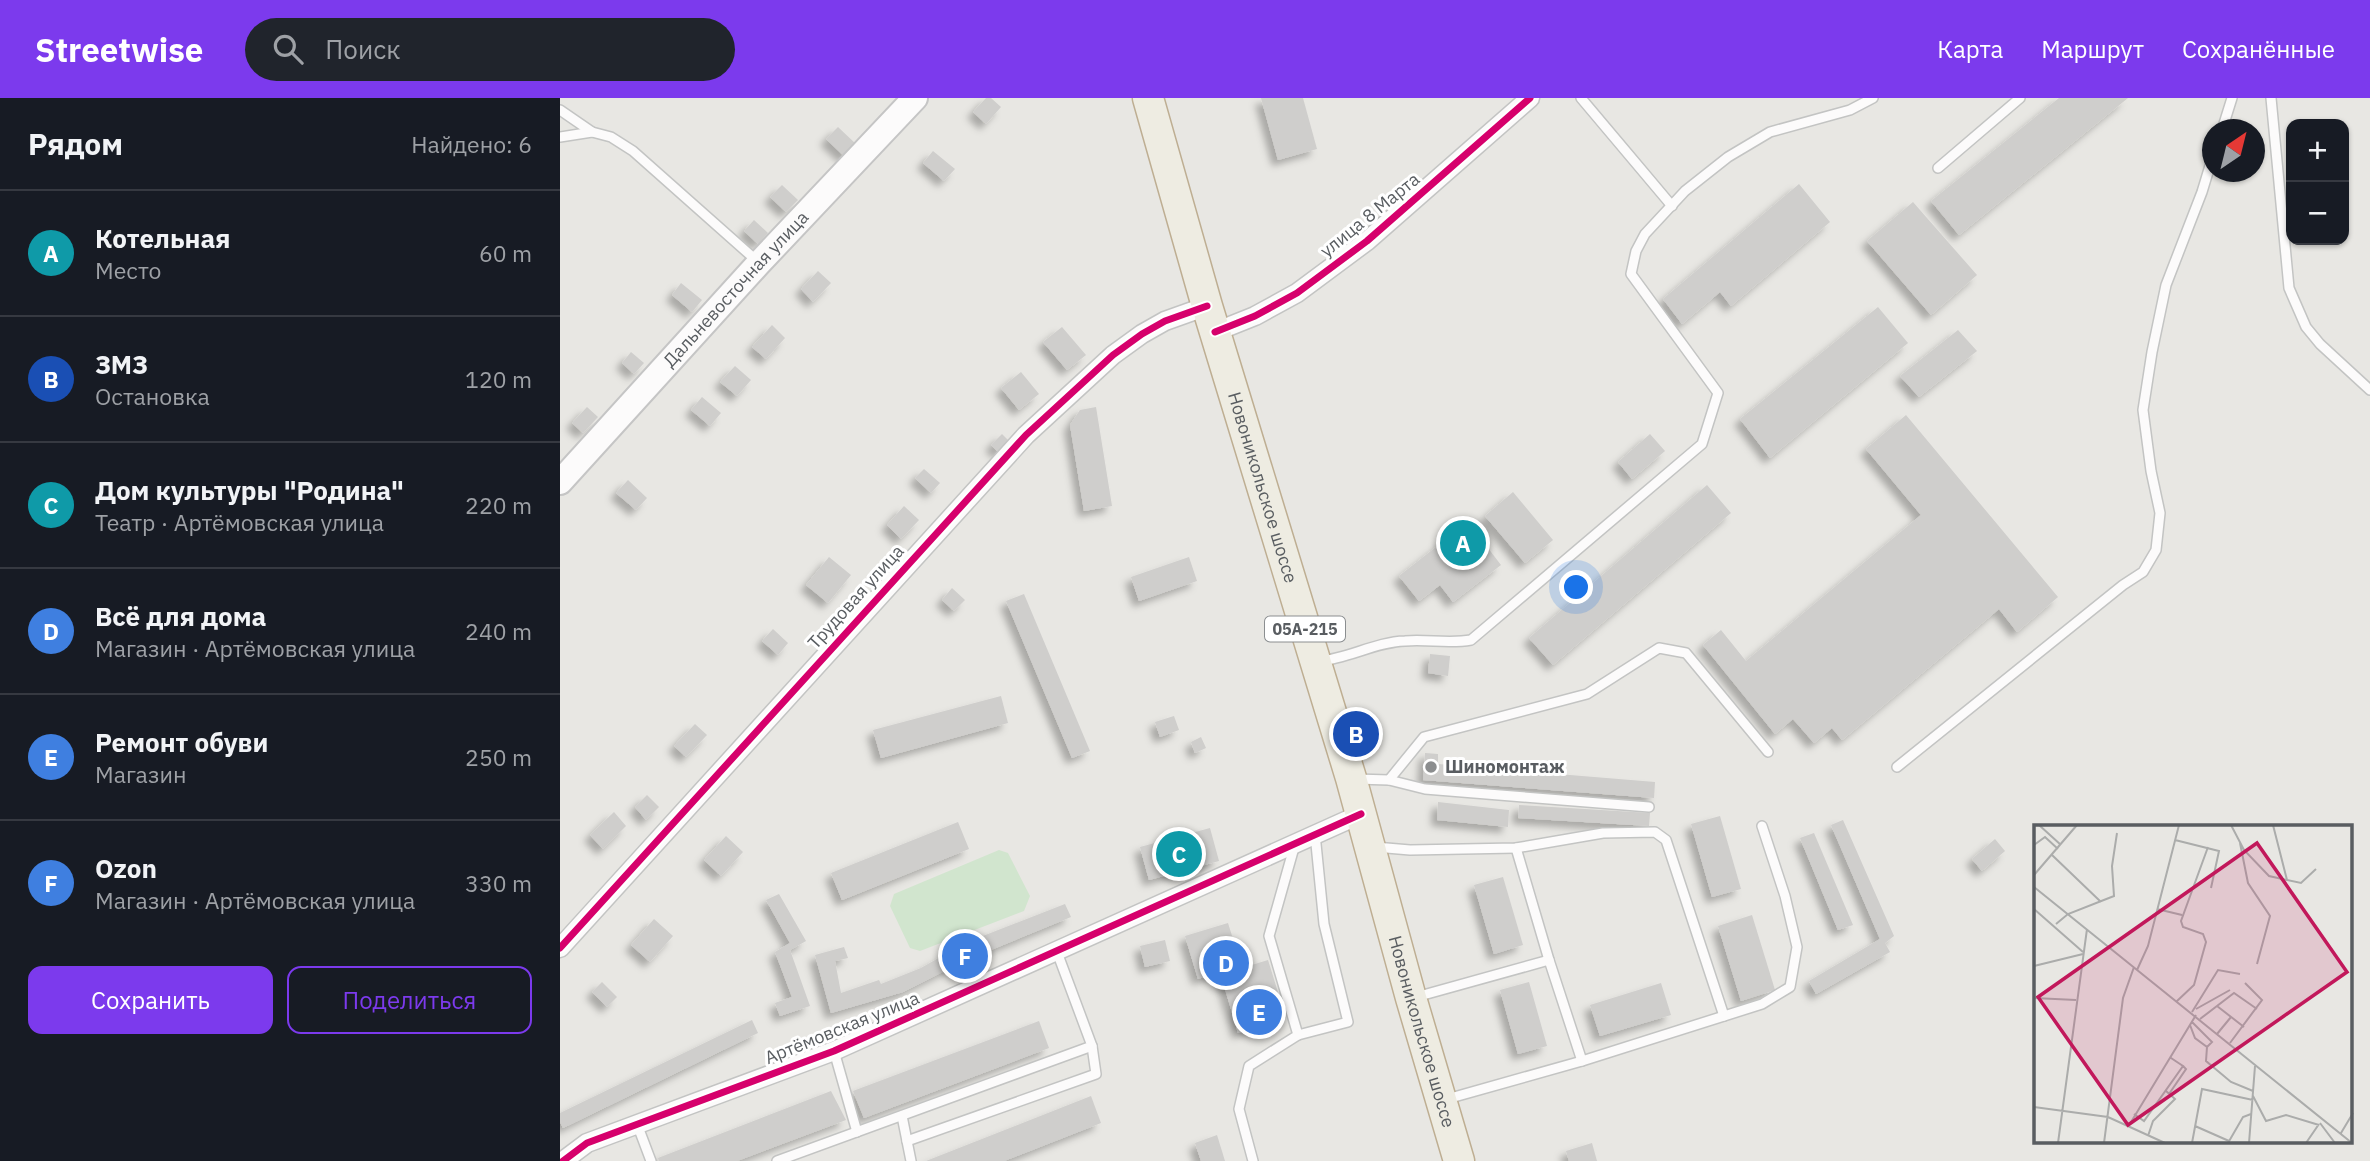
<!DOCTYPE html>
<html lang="ru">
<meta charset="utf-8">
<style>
:root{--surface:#171b24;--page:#20242c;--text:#f1f3f6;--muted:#9ea1a6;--line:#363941;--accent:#7c3aed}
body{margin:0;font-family:"IBM Plex Sans",sans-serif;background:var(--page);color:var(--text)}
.controls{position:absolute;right:21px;top:21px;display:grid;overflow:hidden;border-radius:14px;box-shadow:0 2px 5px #0004}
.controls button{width:63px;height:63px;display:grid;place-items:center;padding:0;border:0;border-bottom:2px solid var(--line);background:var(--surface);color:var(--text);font:35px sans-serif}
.compass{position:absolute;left:1642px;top:21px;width:63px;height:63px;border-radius:50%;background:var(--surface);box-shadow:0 2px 5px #0004;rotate:35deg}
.you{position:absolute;left:1017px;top:490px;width:24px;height:24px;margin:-18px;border:5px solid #fff;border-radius:50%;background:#1a73e8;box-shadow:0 0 0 10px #1a73e833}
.badge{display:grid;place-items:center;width:46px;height:46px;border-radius:50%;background:var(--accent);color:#fff;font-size:23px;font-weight:700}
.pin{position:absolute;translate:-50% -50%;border:4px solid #fff;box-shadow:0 2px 7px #0006}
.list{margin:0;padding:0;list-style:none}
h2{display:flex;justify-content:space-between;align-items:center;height:91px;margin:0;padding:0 28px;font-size:30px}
h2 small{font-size:23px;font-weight:400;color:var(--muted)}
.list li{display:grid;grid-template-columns:46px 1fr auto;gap:21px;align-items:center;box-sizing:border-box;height:126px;padding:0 28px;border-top:2px solid var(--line)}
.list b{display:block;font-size:26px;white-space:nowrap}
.list p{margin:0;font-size:23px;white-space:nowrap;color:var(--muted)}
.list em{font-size:23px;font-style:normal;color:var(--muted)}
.actions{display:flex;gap:14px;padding:21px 28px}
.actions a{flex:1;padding:16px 0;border:2px solid var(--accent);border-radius:14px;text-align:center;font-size:24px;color:var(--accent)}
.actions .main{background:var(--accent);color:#fff}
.icon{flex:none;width:38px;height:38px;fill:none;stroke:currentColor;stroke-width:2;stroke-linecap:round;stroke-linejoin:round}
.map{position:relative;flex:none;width:1810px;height:1063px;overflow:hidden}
header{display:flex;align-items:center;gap:42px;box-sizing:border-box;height:98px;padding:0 35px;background:var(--accent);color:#fff}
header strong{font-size:33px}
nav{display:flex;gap:38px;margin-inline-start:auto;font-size:24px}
.search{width:490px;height:63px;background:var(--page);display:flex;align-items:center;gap:18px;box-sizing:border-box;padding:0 24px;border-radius:38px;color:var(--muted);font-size:26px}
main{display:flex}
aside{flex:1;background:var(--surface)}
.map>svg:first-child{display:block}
</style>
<header>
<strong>Streetwise</strong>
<div class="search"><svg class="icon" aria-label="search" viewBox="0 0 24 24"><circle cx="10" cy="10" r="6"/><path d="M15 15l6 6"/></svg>Поиск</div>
<nav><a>Карта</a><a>Маршрут</a><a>Сохранённые</a></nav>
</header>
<main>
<aside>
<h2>Рядом<small>Найдено: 6</small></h2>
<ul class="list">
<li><span class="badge" style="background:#0f9aa8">A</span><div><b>Котельная</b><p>Место</p></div><em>60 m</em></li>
<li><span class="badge" style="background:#1a4fb4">B</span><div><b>ЗМЗ</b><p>Остановка</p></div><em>120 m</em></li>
<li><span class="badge" style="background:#0f9aa8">C</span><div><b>Дом культуры &quot;Родина&quot;</b><p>Театр · Артёмовская улица</p></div><em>220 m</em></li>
<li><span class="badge" style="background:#3f7fe0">D</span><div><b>Всё для дома</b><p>Магазин · Артёмовская улица</p></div><em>240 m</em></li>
<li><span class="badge" style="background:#3f7fe0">E</span><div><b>Ремонт обуви</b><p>Магазин</p></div><em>250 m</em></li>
<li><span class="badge" style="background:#3f7fe0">F</span><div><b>Ozon</b><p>Магазин · Артёмовская улица</p></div><em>330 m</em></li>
</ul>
<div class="actions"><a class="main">Сохранить</a><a>Поделиться</a></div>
</aside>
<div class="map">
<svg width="1810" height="1063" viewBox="0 0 1810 1063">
<defs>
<filter id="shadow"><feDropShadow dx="-6" dy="6" stdDeviation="3.5" flood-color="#0004"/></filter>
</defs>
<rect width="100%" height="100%" fill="#e8e7e3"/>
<!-- green -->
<path fill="#d1e5ce" d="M439 752 448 755 470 798 464 813 360 853 350 850 330 808 334 796Z"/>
<!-- building -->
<g fill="#cfcecc" filter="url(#shadow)">
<path d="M426 0H431L441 9 426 26 413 14Z"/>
<path d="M701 0H743L757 51 718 62Z"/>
<path d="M1499 0H1568L1399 137 1371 103Z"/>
<path d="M278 29 297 47 285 59 266 41Z"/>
<path d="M373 53 395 71 384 83 363 65Z"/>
<path d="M1239 86 1270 124 1171 208 1160 194 1122 226 1103 201Z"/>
<path d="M222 87 238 102 226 114 210 99Z"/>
<path d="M1353 104 1417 177 1371 217 1307 143Z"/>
<path d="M194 122 208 135 198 146 184 133Z"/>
<path d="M258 173 271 185 253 204 241 191Z"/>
<path d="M121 185 142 202 132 214 112 197Z"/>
<path d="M1318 209 1348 245 1210 360 1180 321Z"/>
<path d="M212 227 225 240 206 261 192 249Z"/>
<path d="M502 229 526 257 507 272 483 244Z"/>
<path d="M1398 232 1417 253 1359 299 1340 278Z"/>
<path d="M71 254 84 265 74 276 62 265Z"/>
<path d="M175 268 191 282 177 298 160 284Z"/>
<path d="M461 274 479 296 459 312 441 290Z"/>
<path d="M142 299 161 315 150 328 131 312Z"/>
<path d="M27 309 38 319 23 335 12 325Z"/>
<path d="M536 309 552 408 524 413 510 327 520 312Z"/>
<path d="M1346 317 1498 499 1457 534 1439 511 1282 642 1272 630 1254 645 1233 621 1215 636 1143 547 1161 532 1186 563 1361 417 1306 351Z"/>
<path d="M442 336 450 344 439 355 431 347Z"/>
<path d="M1090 336 1105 353 1072 381 1058 364Z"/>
<path d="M364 371 380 385 371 395 355 380Z"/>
<path d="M68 382 87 400 76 412 56 395Z"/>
<path d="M1147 387 1171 415 993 567 969 540Z"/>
<path d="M953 394 993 442 965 465 925 418Z"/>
<path d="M344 408 359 422 341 441 327 427Z"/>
<path d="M908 424 941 467 893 504 880 487 859 503 839 478Z"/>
<path d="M269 459 291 477 268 505 246 487Z"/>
<path d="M629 459 637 483 579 503 571 479Z"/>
<path d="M392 490 405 502 394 513 382 502Z"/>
<path d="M464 496 530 653 512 660 446 503Z"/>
<path d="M213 531 228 545 218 557 202 543Z"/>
<path d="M870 556 890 558 888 578 868 575Z"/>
<path d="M441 598 448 625 321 660 313 632Z"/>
<path d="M614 618 619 632 600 639 595 624Z"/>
<path d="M135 626 147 637 126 659 114 648Z"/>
<path d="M641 639 646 650 635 655 631 644Z"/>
<path d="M865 655 878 656V666L1095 684 1094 700 863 682Z"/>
<path d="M87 697 99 709 86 722 75 709Z"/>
<path d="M878 704 949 712 948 729 877 722Z"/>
<path d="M959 707 1090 715 1089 728 958 720Z"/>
<path d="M54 714 66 728 43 751 30 737Z"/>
<path d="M1160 718 1181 791 1152 799 1131 726Z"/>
<path d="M1283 722 1334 838 1325 845 1330 854 1256 896 1249 883 1320 841 1271 727Z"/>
<path d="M398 724 409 751 282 802 271 775Z"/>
<path d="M650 730 659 763 589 782 580 749Z"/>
<path d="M1254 735 1293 827 1278 832 1240 740Z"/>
<path d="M166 738 183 754 161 778 144 762Z"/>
<path d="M1435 741 1445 753 1422 773 1412 761Z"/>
<path d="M943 779 963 847 934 856 914 787Z"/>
<path d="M219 796 246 843 230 852 250 908 220 918 215 905 232 899 215 854 230 845 206 802Z"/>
<path d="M505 806 511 819 404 863 343 894 271 915 255 857 284 849 288 860 275 863 281 895 319 882 321 886 361 870 405 845Z"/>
<path d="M1192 817 1215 892 1181 903 1158 828Z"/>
<path d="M94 821 113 838 90 864 71 847Z"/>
<path d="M668 825 682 870 708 862 726 920 678 935 660 874 638 881 625 838Z"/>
<path d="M605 842 610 863 585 869 580 848Z"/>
<path d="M42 884 57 899 47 909 32 894Z"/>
<path d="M969 884 987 948 958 956 940 892Z"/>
<path d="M1101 885 1111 917 1040 938 1030 907Z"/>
<path d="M192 922 198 935 3 1030 0 1024V1015Z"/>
<path d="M479 923 489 950 304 1020 293 993Z"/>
<path d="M271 993 286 1022 177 1063H99L98 1060Z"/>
<path d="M531 998 541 1025 444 1063H366Z"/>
<path d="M657 1037 665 1063H641L635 1045Z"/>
<path d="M1032 1045 1037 1063H1009L1006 1053Z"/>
</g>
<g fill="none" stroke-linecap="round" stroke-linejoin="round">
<defs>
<g id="service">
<path d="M1021 0 1112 108"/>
<path d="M1711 0 1729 190 1746 229 1760 246 1810 292"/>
<path d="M0 12 32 34 51 39 73 53 197 163"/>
<path d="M1662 32 1672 0"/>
<path d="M0 39 32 34"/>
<path d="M1378 70 1460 0"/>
<path d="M760 563C789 560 816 544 845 543 867 541 889 546 911 542L1142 346 1158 295 1071 176 1076 153 1085 136 1125 93 1168 59 1210 34 1290 12 1313 0"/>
<path d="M1337 669 1563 487 1583 474 1596 452 1600 415 1591 373 1583 312 1592 254 1606 187 1642 94 1652 61"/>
<path d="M796 681 829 682 864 639 1027 596 1099 550 1126 555 1208 654"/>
<path d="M829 682 865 691 1089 709"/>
<path d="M815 749 850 752 956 750 1043 735 1095 734 1106 742 1164 918"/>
<path d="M956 750 989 862 1022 963"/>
<path d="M856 899 989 862"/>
<path d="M738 937 788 924 764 826 755 736"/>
<path d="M274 953 297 1034"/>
<path d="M887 1001 1022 963 1202 906 1230 889 1237 849 1225 798 1202 728"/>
<path d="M342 1018 351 1063"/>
<path d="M77 1026 91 1063"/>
<path d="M347 1043 536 976 532 948"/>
<path d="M217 1063 532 948 497 854"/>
<path d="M693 1063 679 1011 689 968 738 937 709 838 735 746"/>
</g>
<g id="minor">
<path d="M655 234 695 218 737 195 807 143 970 0"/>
<path d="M0 850 466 337 553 257 582 236 605 223 647 208"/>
<path d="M3 1063 27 1045 274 953 801 716"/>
</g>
<g id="secondary">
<path id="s1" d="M0 384 199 165 355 0"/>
</g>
<g id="trunk">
<path id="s2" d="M588 0 647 208 791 680 851 900 899 1063"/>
</g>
</defs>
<!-- service casing -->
<use href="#service" stroke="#c3c4c3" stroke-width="12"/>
<!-- minor casing -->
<use href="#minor" stroke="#c3c4c3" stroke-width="21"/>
<!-- secondary casing -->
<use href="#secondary" stroke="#c5c5c5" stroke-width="28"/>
<!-- trunk casing -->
<use href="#trunk" stroke="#beae92" stroke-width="33"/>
<!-- service -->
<use href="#service" stroke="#fcfbfb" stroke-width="9"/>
<!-- minor -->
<use href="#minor" stroke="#fcfbfb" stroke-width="18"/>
<!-- secondary -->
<use href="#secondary" stroke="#fcfbfb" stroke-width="24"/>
<!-- trunk -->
<use href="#trunk" stroke="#eeece2" stroke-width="30"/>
<defs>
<g id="cycleway">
<path d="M655 234 695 218 737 195 807 143 970 0"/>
<path d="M0 850 466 337 553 257 582 236 605 223 647 208"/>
<path d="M3 1063 27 1045 274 953 801 716"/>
</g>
</defs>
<!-- cycleway casing -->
<use href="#cycleway" stroke="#fff" stroke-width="11"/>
<!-- cycleway -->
<use href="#cycleway" stroke="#d6006c" stroke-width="7"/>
</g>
<!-- markers -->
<circle fill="#8b8d8e" stroke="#fff" stroke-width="2.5" cx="871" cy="669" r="7"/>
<g text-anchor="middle" stroke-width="6" stroke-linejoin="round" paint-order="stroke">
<!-- shield labels -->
<rect fill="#fff" stroke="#8b8e90" stroke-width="2" x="705" y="518.5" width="80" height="25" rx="5"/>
<g font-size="16" font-weight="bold" fill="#595d61">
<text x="745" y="537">05А-215</text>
</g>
<!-- street labels -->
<g font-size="18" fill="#595d61" stroke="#fff">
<text transform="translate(810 117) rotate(-39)" y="6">улица 8 Марта</text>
<text dy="6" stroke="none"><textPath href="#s1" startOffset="261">Дальневосточная улица</textPath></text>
<text dy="6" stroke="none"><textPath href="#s2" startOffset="406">Новоникольское шоссе</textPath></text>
<text transform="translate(296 499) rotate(-48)" y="6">Трудовая улица</text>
<text transform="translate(282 930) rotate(-22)" y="6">Артёмовская улица</text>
<text dy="6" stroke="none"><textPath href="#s2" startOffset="973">Новоникольское шоссе</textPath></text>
</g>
<!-- poi labels -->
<g font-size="18" font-weight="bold" fill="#595d61" stroke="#fff" text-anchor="start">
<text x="885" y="675">Шиномонтаж</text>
</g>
</g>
<!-- overview -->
<g transform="translate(1474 727)">
<rect width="318" height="318" fill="#e8e7e3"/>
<path fill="none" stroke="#abacab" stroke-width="2" d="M5 0 27 20M197 0 210 25 235 51 267 58 282 44M239 0 253 55M141 15 185 26 177 63M206 18 214 58 236 91 223 139M0 20 11 12 24 24M18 30 67 77M0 50 43 0M0 62 318 318M0 84 49 127M123 84 148 90M22 99 34 89 80 71 78 41 83 8M0 141 49 129M103 145 114 121 145 0M0 173 42 175M143 176 160 160 172 117 169 109 149 102 147 96 174 22M183 181 210 202M162 184 196 165M158 187 184 145 206 149M166 194 200 168 223 184M158 197 178 217 173 222M156 200 161 213 173 222 172 236 197 257 219 266M183 209 197 192M196 218 228 175 211 158M135 269 152 244 149 241M219 271 232 296 252 290 285 300M0 282 74 292 131 318M100 289 110 296 149 241 137 233M286 298 301 318M161 301 195 316M94 302 162 190M307 308 319 288M114 311 119 296 141 274 132 266M24 318 53 104M70 318 89 173 100 142M158 318 168 264 219 275M194 318 209 292 217 289M215 318 221 241M272 318 285 299"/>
<path fill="#c2185b" fill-opacity="0.15" stroke="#c2185b" stroke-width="3.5" d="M223 18 313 147 94 300 4 172Z"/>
<rect width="318" height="318" fill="none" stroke="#595d61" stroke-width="3.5"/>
</g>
</svg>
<div class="controls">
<button>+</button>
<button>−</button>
</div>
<svg class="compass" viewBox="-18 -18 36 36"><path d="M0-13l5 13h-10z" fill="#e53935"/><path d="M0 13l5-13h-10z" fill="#9ea1a6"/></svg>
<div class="you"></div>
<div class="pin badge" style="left:903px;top:445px;background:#0f9aa8">A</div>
<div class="pin badge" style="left:796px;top:636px;background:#1a4fb4">B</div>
<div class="pin badge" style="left:619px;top:756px;background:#0f9aa8">C</div>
<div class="pin badge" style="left:666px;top:865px;background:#3f7fe0">D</div>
<div class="pin badge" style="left:699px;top:914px;background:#3f7fe0">E</div>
<div class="pin badge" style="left:405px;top:858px;background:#3f7fe0">F</div>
</div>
</main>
